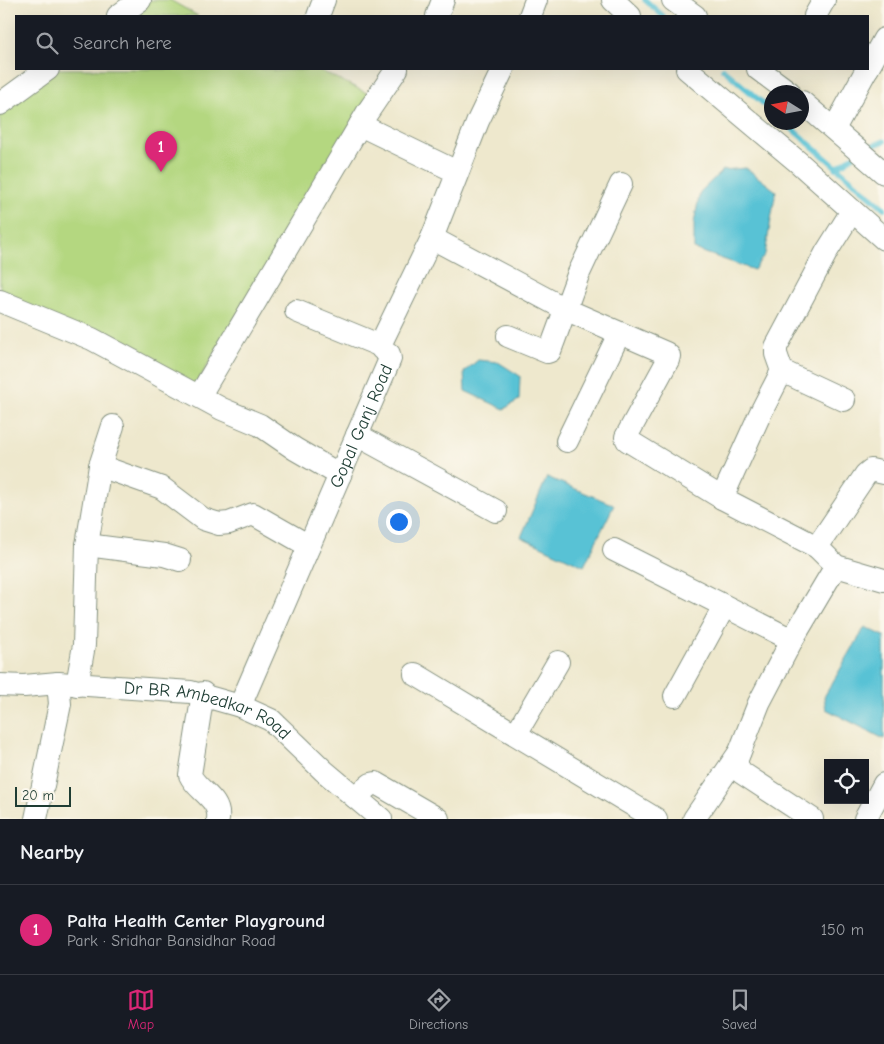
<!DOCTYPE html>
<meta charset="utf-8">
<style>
:root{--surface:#171b24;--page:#242831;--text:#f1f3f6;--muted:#9ea1a6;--line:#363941;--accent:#db2777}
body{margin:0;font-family:"Comic Neue",sans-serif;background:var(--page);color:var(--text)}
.controls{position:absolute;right:15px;bottom:15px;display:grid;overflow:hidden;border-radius:0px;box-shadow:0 5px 20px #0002}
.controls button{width:45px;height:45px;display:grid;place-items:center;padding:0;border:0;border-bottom:1px solid var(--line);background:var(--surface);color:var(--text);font:25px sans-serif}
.compass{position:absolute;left:764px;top:85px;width:45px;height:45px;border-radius:50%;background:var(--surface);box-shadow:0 5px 20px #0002;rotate:281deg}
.scale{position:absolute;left:15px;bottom:12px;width:56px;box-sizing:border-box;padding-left:5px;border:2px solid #1f3d34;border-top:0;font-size:14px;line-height:18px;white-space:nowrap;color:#1f3d34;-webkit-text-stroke:4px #fbf7ec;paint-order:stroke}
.you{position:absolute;left:398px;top:521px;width:18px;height:18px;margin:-12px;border:4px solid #fff;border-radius:50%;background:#1a73e8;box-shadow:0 0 0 8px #1a73e833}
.badge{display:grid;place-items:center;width:32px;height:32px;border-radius:50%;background:var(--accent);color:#fff;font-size:16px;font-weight:700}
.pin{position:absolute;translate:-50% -41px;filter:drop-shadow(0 1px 2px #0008)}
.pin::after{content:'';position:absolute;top:26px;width:18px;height:15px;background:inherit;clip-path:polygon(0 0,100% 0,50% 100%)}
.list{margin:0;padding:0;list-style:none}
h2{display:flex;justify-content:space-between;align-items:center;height:65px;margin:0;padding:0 20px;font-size:21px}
h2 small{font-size:16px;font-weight:400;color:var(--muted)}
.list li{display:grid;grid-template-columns:32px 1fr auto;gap:15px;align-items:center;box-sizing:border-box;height:90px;padding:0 20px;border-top:1px solid var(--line)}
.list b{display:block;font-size:19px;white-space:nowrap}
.list p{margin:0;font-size:16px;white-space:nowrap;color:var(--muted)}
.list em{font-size:16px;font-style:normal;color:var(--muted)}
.icon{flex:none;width:28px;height:28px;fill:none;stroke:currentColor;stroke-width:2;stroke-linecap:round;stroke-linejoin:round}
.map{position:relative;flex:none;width:884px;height:819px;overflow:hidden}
.search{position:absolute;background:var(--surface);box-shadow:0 5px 20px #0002;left:15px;right:15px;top:15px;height:55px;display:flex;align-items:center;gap:12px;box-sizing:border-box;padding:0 18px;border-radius:0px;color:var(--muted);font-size:19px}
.sheet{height:155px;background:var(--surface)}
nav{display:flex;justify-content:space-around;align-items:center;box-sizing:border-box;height:70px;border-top:1px solid var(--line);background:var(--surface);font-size:14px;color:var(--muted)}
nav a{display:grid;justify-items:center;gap:2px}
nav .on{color:var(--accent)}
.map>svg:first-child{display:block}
</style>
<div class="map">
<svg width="884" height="819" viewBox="0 0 884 819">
<rect width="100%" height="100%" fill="#fbf7ec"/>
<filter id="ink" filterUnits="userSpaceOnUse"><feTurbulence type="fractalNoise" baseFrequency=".02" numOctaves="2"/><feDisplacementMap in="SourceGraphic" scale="10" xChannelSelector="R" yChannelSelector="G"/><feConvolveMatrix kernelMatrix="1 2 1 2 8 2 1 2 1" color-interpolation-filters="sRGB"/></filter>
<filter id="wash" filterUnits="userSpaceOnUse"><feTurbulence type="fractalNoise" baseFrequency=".0096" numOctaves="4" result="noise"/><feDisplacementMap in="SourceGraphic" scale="20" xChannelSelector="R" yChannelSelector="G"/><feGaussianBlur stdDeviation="1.12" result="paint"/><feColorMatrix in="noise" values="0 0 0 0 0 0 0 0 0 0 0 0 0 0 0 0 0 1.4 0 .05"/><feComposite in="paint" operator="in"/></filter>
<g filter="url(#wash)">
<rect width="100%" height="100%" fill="#eee8cd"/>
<!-- green -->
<g fill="#b4d780" stroke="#6a8a5a">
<path d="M151 0H170L198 16H129Z"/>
<path d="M55 69H271L275 71 317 69 369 94 194 388 0 298V242L2 239 0 236V108Z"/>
</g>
<!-- water -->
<g fill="#59c2d5" stroke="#3c8084">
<path d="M746 168 776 191 765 254 754 270 694 249V223L700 192 723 170Z"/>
<path d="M478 360 498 362 520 376 519 400 504 409 465 391 464 372Z"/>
<path d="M547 477 614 505 584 566 521 537Z"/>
<path d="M865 627 884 636V739L826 709 824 697Z"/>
</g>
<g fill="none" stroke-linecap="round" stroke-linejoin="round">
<!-- stream -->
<g stroke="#59c2d5" stroke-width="5.5">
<path d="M645 0 663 16"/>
<path d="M723 69 772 111"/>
<path d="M784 122 884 208"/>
<path d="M865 149 884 141"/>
<path d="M836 168 855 155"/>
</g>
</g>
</g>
<g filter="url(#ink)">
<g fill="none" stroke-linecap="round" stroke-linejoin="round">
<defs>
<g id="minor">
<path d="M613 0 630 16"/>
<path d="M673 0 695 16"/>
<path d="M118 16 140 0"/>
<path d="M318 16 324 0"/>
<path d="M437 16 443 0"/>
<path d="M530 16 536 0"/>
<path d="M815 16 824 0"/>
<path d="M868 68 884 39"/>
<path d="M687 69 798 162 884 239"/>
<path d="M758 69 789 92"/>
<path d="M802 102 884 173"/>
<path d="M0 104 48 69"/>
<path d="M360 125 457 172"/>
<path d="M834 129 867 69"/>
<path d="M432 238 567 310 666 353 669 356 668 360 626 437 627 440 722 498 817 547 836 566 884 580"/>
<path d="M0 301 92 339 222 409 260 425 295 449 340 475"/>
<path d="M296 311 381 346"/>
<path d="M508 336 547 352 550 351 578 275 621 184"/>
<path d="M782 371 844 400"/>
<path d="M200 395 367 113 397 69"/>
<path d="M357 435 496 511"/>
<path d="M567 441 619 334"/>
<path d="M100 466 162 488 203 519 219 524 229 523 253 514 309 546"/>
<path d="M722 498 760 414 782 371 776 354V347L827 251 852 211"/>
<path d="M87 545 164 555 180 560"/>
<path d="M817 547 866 474 871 470 884 473"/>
<path d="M614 550 792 640"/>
<path d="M415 674 656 819"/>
<path id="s1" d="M0 685 24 686 58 683 191 692 240 706 271 720 324 771 381 819"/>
<path d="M77 685 84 645 87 545 100 466 113 426"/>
<path d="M203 693 190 775C197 791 221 799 218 819"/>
<path d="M675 696 724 607"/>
<path id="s2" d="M240 706 390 359 389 354 382 349 381 343 432 238 478 121 503 69"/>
<path d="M516 734 558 662"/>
<path d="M355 797 371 784 376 783 438 819"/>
<path d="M36 819 60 704 58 683"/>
<path d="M694 819 739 753"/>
<path d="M812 819 742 773 737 766V759L759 703 792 640 836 566"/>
<path d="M865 819 884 784"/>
</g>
</defs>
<!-- minor casing -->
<use href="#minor" stroke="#869280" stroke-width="24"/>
<!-- minor -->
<use href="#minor" stroke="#fff" stroke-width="22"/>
</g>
</g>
<g text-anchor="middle" stroke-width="4" stroke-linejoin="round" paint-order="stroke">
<!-- street labels -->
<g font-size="18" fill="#1f3d34" stroke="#fbf7ec">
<text dy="6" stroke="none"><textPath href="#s2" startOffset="305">Gopal Ganj Road</textPath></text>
<text dy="6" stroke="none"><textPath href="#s1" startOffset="212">Dr BR Ambedkar Road</textPath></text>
</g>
</g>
</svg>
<div class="controls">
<button><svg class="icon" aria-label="locate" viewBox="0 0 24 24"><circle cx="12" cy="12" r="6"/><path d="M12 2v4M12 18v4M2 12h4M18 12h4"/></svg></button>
</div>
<svg class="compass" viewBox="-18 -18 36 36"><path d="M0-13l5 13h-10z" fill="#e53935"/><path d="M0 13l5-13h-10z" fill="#9ea1a6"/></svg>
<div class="scale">20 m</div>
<div class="you"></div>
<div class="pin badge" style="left:161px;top:172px">1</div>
<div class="search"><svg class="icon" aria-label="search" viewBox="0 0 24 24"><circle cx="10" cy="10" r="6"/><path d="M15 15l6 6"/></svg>Search here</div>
</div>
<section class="sheet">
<h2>Nearby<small></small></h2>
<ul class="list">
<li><span class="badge">1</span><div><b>Palta Health Center Playground</b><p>Park · Sridhar Bansidhar Road</p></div><em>150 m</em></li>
</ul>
</section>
<nav>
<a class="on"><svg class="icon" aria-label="map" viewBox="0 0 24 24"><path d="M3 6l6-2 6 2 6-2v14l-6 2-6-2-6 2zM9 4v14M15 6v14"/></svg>Map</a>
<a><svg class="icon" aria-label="directions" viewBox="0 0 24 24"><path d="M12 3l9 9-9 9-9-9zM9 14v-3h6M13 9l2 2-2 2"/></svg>Directions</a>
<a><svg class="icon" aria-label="saved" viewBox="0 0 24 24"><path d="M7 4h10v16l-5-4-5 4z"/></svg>Saved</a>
</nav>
